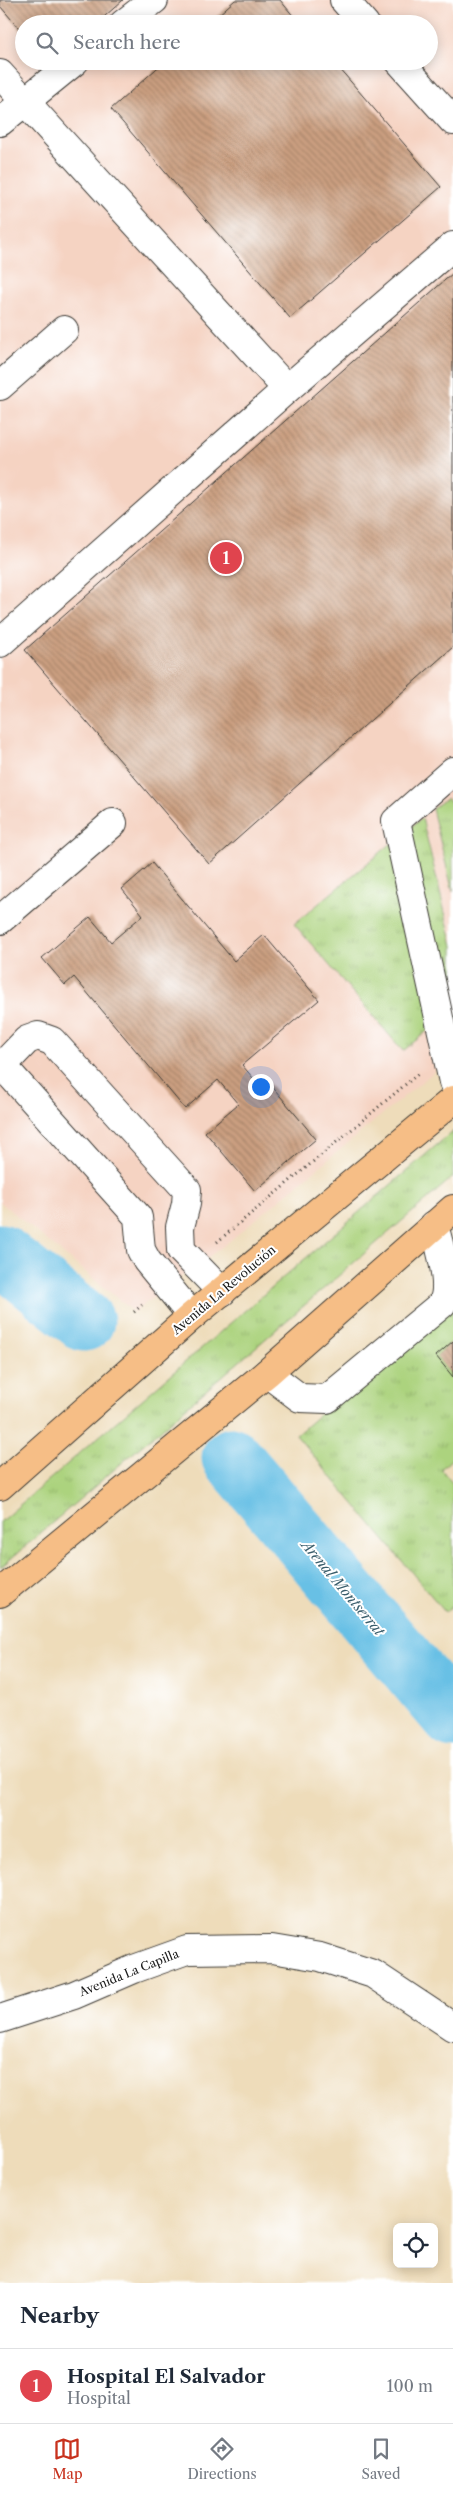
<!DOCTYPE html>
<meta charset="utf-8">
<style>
:root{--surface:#fff;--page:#f2f2f3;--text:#1f2937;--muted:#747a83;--line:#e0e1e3;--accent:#c8321e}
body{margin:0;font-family:"Libre Caslon Text",serif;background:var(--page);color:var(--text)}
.controls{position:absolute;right:15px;bottom:15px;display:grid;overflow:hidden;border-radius:8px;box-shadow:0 2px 12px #0003}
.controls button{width:45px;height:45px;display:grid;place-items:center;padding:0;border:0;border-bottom:1px solid var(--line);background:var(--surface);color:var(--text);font:25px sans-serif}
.you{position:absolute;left:260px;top:1086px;width:18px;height:18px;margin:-12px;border:4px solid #fff;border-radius:50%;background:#1a73e8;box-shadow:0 0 0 8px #1a73e833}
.badge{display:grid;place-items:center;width:32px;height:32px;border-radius:50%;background:var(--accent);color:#fff;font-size:16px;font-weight:700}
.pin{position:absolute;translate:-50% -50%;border:2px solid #fff;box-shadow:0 1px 5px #0006}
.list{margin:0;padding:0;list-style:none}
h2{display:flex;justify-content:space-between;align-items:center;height:65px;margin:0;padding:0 20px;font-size:21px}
h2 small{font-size:16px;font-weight:400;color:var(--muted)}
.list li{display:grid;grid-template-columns:32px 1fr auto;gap:15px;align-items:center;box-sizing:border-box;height:75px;padding:0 20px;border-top:1px solid var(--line)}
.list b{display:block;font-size:19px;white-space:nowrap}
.list p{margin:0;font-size:16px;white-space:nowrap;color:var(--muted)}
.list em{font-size:16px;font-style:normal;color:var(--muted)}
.icon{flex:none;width:28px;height:28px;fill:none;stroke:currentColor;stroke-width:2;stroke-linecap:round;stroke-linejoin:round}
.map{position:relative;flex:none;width:453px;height:2283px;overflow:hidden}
.search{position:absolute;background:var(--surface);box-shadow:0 2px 12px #0003;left:15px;right:15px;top:15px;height:55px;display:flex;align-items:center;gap:12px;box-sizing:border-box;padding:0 18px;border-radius:28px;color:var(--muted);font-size:19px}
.sheet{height:140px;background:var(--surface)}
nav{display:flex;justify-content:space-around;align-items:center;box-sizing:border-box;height:70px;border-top:1px solid var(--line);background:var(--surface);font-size:14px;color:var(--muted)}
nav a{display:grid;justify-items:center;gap:2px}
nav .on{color:var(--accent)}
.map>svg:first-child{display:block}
</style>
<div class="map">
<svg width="453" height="2283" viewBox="0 0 453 2283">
<defs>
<pattern id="grass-tufts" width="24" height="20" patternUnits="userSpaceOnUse" patternTransform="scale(1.25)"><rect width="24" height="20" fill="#acd37e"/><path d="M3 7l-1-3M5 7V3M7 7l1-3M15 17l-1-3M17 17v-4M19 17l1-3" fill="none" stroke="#93b56c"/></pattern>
<pattern id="building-back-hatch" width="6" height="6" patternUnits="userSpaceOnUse" patternTransform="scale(1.25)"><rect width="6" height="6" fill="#cb9f80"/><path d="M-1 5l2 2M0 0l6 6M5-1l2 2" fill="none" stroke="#a48168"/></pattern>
</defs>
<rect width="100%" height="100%" fill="#fff"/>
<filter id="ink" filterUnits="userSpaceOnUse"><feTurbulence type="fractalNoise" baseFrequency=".02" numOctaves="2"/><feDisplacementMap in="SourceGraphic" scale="10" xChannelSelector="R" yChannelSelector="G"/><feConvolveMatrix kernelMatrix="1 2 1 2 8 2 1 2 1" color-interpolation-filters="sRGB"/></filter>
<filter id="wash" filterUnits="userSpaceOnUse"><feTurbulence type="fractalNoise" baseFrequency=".0096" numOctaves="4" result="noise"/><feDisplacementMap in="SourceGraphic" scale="20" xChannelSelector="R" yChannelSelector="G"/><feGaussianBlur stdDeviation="1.12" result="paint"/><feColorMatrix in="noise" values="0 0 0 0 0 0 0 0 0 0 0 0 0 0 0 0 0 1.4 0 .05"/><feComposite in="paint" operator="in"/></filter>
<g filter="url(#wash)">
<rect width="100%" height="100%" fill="#eedcba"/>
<!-- built -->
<path fill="#f5d3c2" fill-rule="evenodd" d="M0 0H453V1056L226 1244 134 1312 0 1202ZM24 24H429V61H24Z"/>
<!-- grass -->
<g fill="url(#grass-tufts)" stroke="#64784d">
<path d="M447 798 453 805V892L432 809Z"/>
<path d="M422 818 453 946V1010L403 1051 294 924Z"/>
<path d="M453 1131V1177L0 1568V1522Z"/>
<path d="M453 1299V1341L436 1356 453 1377V1458L441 1469 453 1484V1605L445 1612 296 1435Z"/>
</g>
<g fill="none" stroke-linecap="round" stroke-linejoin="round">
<!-- river -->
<g stroke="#68c0e5" stroke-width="61">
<path d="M0 1254 84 1321"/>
<path d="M232 1458 453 1718"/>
</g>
</g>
<g id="blocks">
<!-- building -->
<g fill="url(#building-back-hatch)">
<path d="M0 0H123L96 24H24V34L0 6Z"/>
<path d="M235 0H280L300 24H208Z"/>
<path d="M165 61H333L441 187 290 318 111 109Z"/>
<path d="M453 273V647L209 864 25 650Z"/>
<path d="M152 863 234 961 264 935 319 1000 242 1065 259 1085 265 1078 316 1139 255 1191 205 1132 238 1104 218 1080 185 1109 74 977 65 985 42 958 90 917 111 942 143 915 122 889Z"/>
<path d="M453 1341V1377L436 1356Z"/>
</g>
</g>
</g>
<g filter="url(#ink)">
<use href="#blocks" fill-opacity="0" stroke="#3c3934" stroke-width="1"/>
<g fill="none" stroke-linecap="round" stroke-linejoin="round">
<defs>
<g id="minor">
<path d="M344 0 365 24"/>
<path d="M123 24 154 0"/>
<path d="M399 61 453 121"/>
<path d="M0 74 287 389"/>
<path d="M0 122 75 61"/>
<path d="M0 386 64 330"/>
<path d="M0 643 287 389 453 246"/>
<path d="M453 771 396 821 453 1082"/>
<path d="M0 920 113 823"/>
<path d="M0 1063 138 1217 141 1250 147 1261 192 1316"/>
<path d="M2 1066 27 1040 38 1036 52 1041 187 1190 186 1204 180 1227 181 1250 222 1292"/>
<path d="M267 1373 300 1398 327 1399 442 1304C453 1286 439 1245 434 1225"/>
<path d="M0 2019 74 1995 134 1969 187 1950 272 1949 320 1957 373 1974 453 2027"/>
</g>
<g id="major">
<path d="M0 1486 192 1316 453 1100"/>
<path d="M0 1593 267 1373 453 1209"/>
</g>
</defs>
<!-- minor casing -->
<use href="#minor" stroke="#3c3934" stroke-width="30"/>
<!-- major casing -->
<use href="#major" stroke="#3c3934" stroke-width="30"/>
<!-- path -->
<g stroke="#3c3934" stroke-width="3" stroke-dasharray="1 4" stroke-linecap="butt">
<path d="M217 1242 418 1074"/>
<path d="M134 1312 142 1305"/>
</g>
<!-- minor -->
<use href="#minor" stroke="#fff" stroke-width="28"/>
<!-- major -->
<use href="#major" stroke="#f6be86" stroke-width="28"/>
</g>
</g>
<g text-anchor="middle" stroke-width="4" stroke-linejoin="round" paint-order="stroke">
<!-- street labels -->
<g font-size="12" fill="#1c1c1c" stroke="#fff">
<text transform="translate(224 1290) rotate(-40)" y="4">Avenida La Revolución</text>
<text transform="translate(129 1973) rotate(-22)" y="4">Avenida La Capilla</text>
</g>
<!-- water labels -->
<g font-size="14" font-style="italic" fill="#3a5e6c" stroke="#fff">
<text transform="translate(343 1588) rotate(50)" y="5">Arenal Montserrat</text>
</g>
</g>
</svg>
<div class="controls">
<button><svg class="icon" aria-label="locate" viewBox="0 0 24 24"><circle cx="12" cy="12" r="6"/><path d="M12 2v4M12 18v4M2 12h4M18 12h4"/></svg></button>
</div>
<div class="you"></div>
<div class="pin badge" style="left:226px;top:558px;background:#e0444e">1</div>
<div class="search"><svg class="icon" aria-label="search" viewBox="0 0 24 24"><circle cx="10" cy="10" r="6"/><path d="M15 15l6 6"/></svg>Search here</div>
</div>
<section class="sheet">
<h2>Nearby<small></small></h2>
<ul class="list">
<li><span class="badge" style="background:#e0444e">1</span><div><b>Hospital El Salvador</b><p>Hospital</p></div><em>100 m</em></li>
</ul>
</section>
<nav>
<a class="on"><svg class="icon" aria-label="map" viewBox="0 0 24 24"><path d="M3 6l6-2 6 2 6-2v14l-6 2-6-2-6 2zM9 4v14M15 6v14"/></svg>Map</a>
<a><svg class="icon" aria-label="directions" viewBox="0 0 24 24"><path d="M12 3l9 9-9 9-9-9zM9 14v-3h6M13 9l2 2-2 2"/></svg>Directions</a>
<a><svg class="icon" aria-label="saved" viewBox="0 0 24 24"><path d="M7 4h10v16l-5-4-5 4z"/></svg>Saved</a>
</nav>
